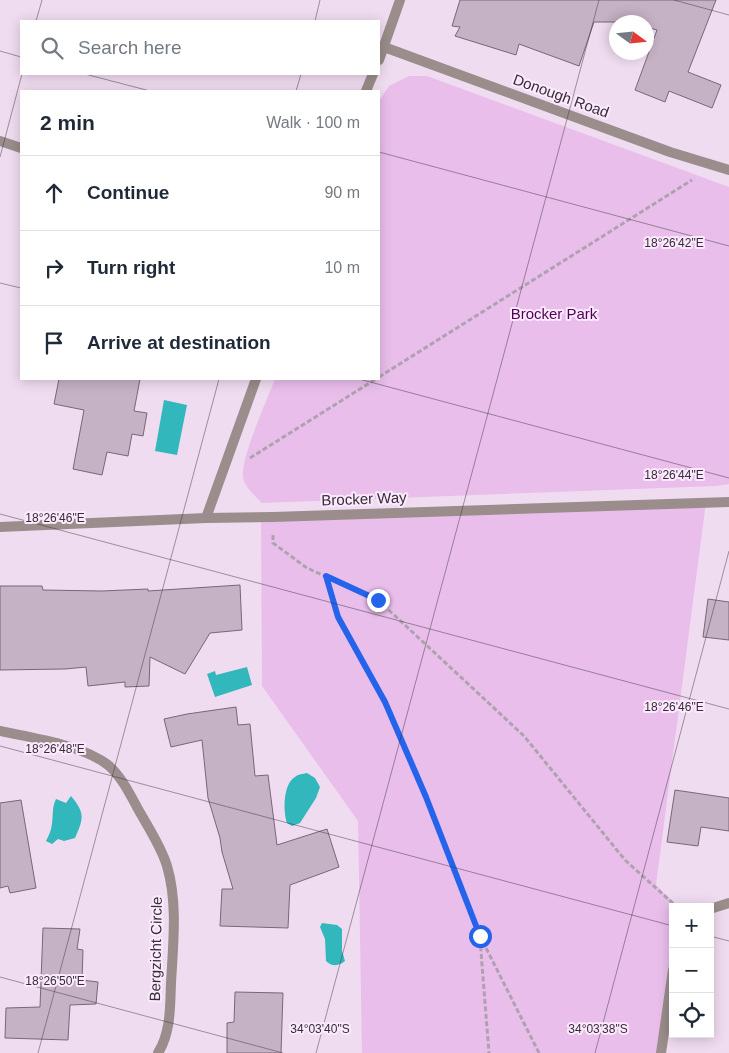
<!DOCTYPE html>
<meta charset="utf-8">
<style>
:root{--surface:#fff;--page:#f2f2f3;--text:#1f2937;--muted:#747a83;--line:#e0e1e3}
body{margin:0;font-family:Helvetica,sans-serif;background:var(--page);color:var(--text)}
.controls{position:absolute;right:15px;bottom:15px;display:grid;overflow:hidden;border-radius:0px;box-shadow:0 2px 12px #0003}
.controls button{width:45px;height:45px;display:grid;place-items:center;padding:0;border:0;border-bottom:1px solid var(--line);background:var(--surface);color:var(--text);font:25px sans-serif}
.compass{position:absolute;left:609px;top:15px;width:45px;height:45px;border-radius:50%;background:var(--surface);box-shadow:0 2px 12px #0003;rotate:105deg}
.stop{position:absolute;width:15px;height:15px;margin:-11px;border:4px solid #2563eb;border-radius:50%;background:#fff}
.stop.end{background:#2563eb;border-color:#fff;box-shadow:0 1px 5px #0008}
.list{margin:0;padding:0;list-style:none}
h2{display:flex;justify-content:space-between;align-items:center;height:65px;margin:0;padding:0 20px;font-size:21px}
h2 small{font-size:16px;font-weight:400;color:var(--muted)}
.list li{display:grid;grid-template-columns:32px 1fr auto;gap:15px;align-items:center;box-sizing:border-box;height:75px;padding:0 20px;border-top:1px solid var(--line)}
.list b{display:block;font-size:19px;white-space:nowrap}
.list em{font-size:16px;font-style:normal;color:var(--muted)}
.icon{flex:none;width:28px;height:28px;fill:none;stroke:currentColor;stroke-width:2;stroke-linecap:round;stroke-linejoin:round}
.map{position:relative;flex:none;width:729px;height:1053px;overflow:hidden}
.search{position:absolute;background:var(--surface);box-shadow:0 2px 12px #0003;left:20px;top:20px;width:360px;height:55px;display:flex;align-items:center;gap:12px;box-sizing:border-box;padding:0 18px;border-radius:0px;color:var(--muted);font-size:19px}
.panel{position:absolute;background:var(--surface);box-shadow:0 2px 12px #0003;left:20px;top:90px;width:360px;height:290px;border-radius:0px}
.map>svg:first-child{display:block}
</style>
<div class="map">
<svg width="729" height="1053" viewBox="0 0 729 1053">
<rect width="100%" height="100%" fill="#f0dcf0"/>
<!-- green -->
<g fill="#e9beeb">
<path d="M409 76H427L729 187V484L716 486 262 503C256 497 245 487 243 478 240 459 267 400 275 379H379V101L389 86Z"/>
<path d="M706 502 656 885 678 907H673V970L661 1053H362L358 821 262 686 261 517Z"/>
</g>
<!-- water -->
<g fill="#31b7bc">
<path d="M164 400 187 405 177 455 155 451Z"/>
<path d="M247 667 252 685 215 697 207 674 215 671 216 675Z"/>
<path d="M307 773 315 778 320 787 316 798 300 823 292 826 287 823C283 811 283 784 295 777 298 774 303 774 307 773Z"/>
<path d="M71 796C85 813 84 818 75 838L64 841 58 839 52 844 46 841C48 837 50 833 51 829 54 818 51 809 56 799L66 803Z"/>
<path d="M322 923 337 925 342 929V951L345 961C339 966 332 967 326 961L325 939 320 927Z"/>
</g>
<!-- building -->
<g fill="#c5b2c5" stroke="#786779">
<path d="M460 0H716L688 72 721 85 712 108 669 91 665 102 635 90 657 30 646 27V22H594L579 66 519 44 516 55 455 36 460 27 452 26Z"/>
<path d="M59 379H140L134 411 147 413 143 436 132 434 128 456 107 452 102 475 73 469 84 410 54 404Z"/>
<path d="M240 585 242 630 210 633 185 674 150 657 149 686 125 687V682L88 686 86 667 65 669 0 670V586H42L43 590 102 591 148 589V591Z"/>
<path d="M708 599 729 602V640L703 637Z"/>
<path d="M236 707 238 725 250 724 255 776 268 775 277 845 327 829 339 867 290 885 288 928 220 926 222 889H233L222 852 220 838 208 798 202 740 171 747 164 719 187 714Z"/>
<path d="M675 790 729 798V831L701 827 698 846 667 842Z"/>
<path d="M21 800 36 888 10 893 8 886 0 888V803Z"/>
<path d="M43 928 80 929 77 949 83 950 82 980 98 982 96 1004 70 1005 68 1040 5 1038 6 1008 40 1007Z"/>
<path d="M235 992 283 993 281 1053H227V1023L234 1022Z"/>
</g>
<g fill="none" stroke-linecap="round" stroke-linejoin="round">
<!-- path -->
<g stroke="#b0a1b1" stroke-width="3" stroke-dasharray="5 2.5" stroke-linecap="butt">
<path d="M379 377 692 180"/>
<path d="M250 458 376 379"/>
<path d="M273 535V543L307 568 378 600 524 736 625 860 677 907"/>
<path d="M326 577 338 617 385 702 426 797 480 936 539 1053"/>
<path d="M480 939 489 1053"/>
</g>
<!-- minor -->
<g stroke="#9a8d8c" stroke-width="10">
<path d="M384 47 670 152 729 170"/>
<path d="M379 60 400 0"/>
<path d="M366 91 373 74"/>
<path d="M0 141 21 148"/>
<path d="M206 518 256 379"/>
<path d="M0 527 206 518 273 517 729 502"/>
<path d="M0 731C32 738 83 745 108 765 121 776 130 794 138 809 148 827 161 846 167 866 178 903 173 945 171 983 170 1007 171 1032 158 1053"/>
<path d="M710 909 729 903"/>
<path d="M661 1053 673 970"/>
</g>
</g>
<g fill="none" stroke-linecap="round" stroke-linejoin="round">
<!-- route -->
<path stroke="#2563eb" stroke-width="6" d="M378 600 326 576 338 617 385 702 426 797 480 936"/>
</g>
<!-- ticks -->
<path fill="none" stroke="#352e36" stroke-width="1" stroke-opacity="0.45" d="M674 0 729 15M36 21 42 0M315 21 320 0M0 51 21 57M85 74 150 91M296 91 301 74M379 152 729 246M0 157 22 74M0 283 21 288M359 379 729 478M0 514 729 709M0 746 673 926M710 936 729 941M0 977 283 1053M38 1053 219 379M316 1053 599 0M595 1053 729 551"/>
<g text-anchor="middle" stroke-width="4" stroke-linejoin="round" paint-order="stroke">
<!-- street labels -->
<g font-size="15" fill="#352e36" stroke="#fde9fe">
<text transform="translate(561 96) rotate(20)" y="5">Donough Road</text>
<text transform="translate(364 499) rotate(-2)" y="5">Brocker Way</text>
<text transform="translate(156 949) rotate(-89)" y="5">Bergzicht Circle</text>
</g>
<!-- park labels -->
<g font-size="15" fill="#4e0053" stroke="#fde9fe">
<text x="554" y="319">Brocker Park</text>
</g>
</g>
<g font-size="12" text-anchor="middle" fill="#352e36" stroke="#fde9fe" stroke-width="4" stroke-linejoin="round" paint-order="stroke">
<text x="674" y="247">18°26'42"E</text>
<text x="674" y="479">18°26'44"E</text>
<text x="55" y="522">18°26'46"E</text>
<text x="674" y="711">18°26'46"E</text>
<text x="55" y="753">18°26'48"E</text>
<text x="55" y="985">18°26'50"E</text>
<text x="320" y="1033">34°03'40"S</text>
<text x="598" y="1033">34°03'38"S</text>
</g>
</svg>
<div class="controls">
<button>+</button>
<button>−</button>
<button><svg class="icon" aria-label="locate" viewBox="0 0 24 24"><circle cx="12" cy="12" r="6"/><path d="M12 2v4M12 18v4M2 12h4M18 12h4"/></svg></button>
</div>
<svg class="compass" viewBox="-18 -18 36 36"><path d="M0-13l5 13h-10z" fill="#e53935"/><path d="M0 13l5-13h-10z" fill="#747a83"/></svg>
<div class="stop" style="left:480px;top:936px"></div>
<div class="stop end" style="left:378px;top:600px"></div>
<div class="search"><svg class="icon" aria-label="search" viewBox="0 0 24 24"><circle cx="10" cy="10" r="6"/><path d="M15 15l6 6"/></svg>Search here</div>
<section class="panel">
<h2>2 min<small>Walk · 100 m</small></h2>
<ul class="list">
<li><svg class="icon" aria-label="ahead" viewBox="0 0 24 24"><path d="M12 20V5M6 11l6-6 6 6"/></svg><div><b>Continue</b></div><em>90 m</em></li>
<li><svg class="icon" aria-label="right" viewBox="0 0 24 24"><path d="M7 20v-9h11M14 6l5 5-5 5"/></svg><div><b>Turn right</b></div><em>10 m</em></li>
<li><svg class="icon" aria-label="arrive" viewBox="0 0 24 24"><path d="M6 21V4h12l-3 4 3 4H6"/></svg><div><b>Arrive at destination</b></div></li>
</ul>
</section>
</div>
